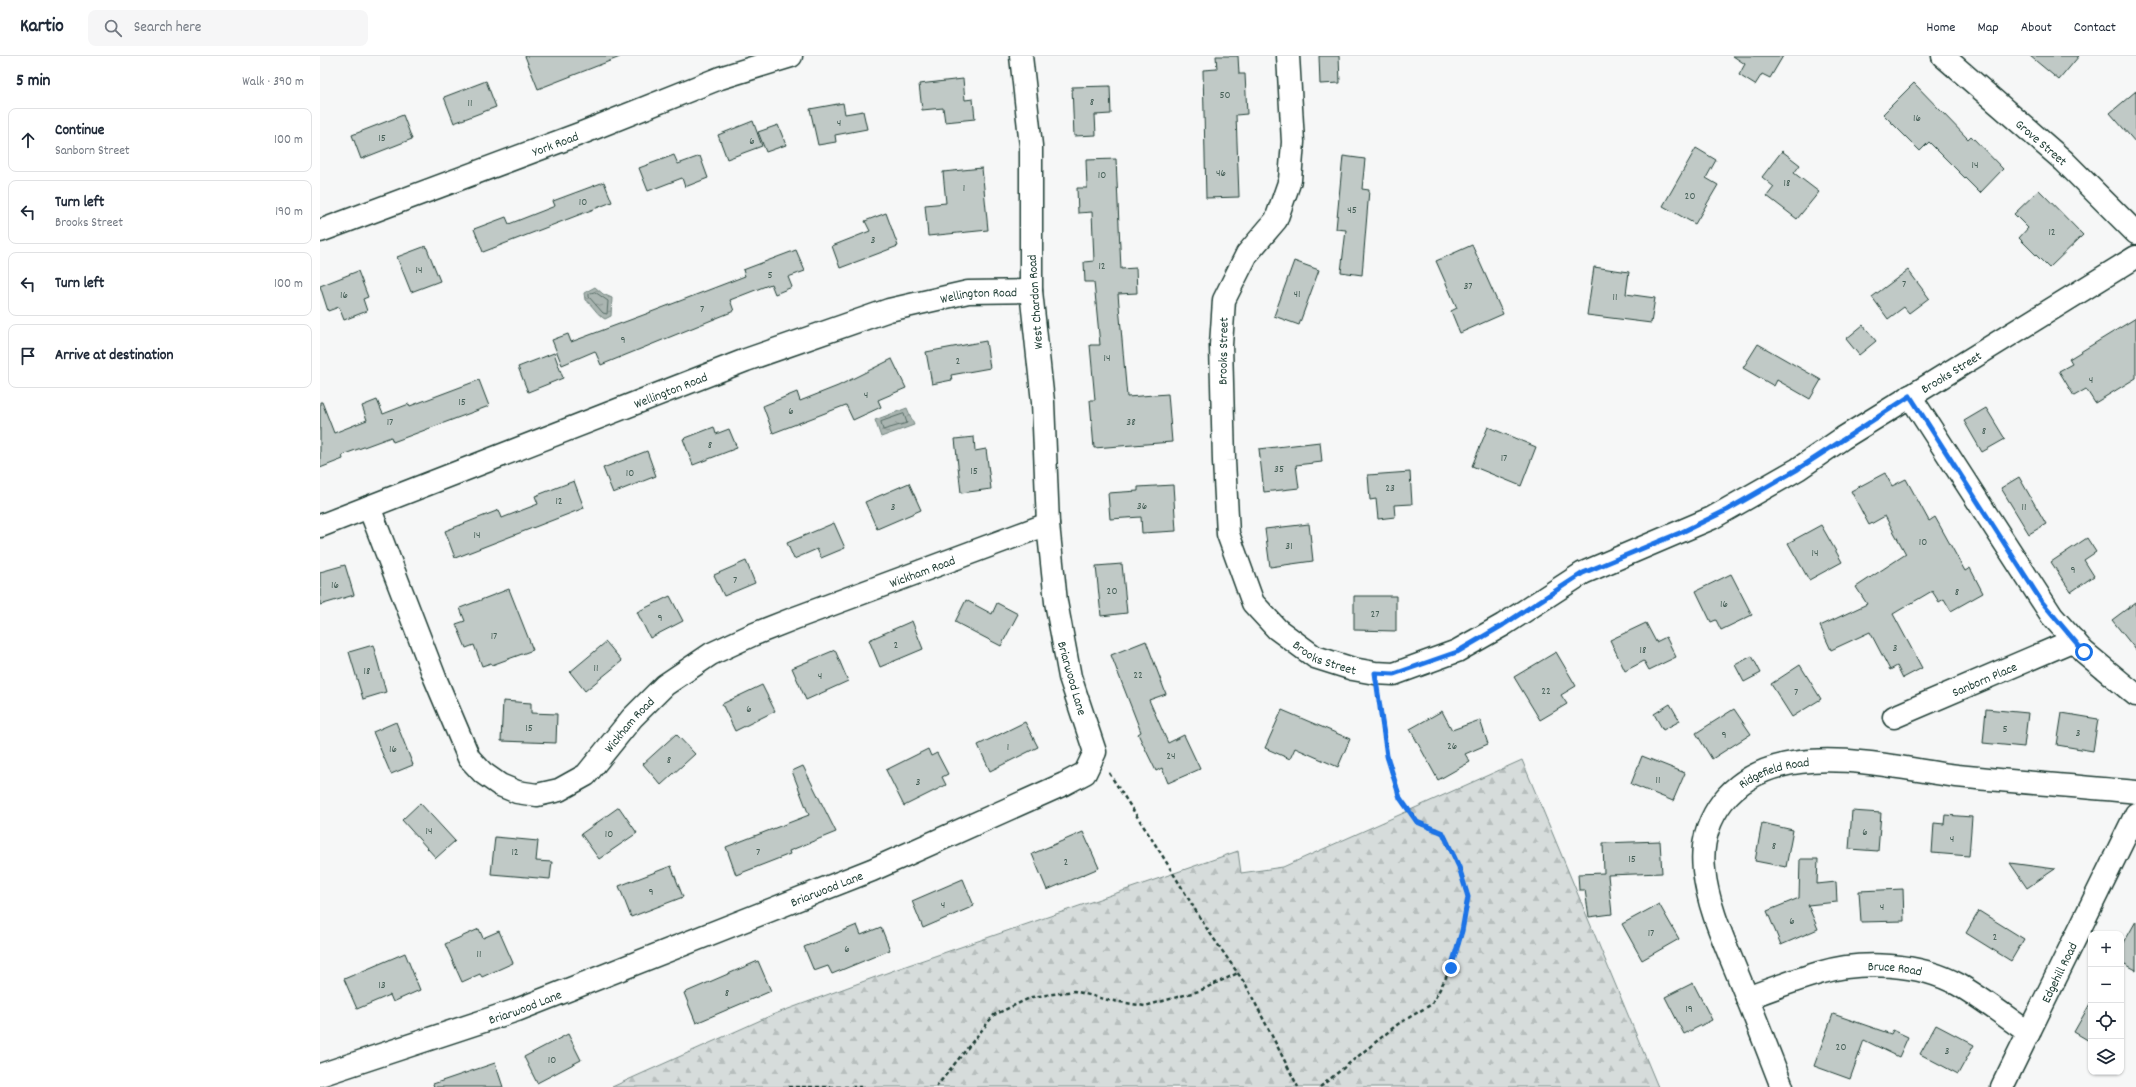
<!DOCTYPE html>
<meta charset="utf-8">
<style>
:root{--surface:#fff;--page:#f6f6f7;--text:#1f2937;--muted:#747a83;--line:#e0e1e3}
body{margin:0;font-family:Dekko,sans-serif;background:var(--page);color:var(--text)}
.controls{position:absolute;right:12px;bottom:12px;display:grid;overflow:hidden;border-radius:8px;box-shadow:0 1px 3px #0004}
.controls button{width:36px;height:36px;display:grid;place-items:center;padding:0;border:0;border-bottom:1px solid var(--line);background:var(--surface);color:var(--text);font:20px sans-serif}
.stop{position:absolute;width:12px;height:12px;margin:-9px;border:3px solid #1a73e8;border-radius:50%;background:#fff}
.stop.end{background:#1a73e8;border-color:#fff;box-shadow:0 1px 4px #0008}
.list{margin:0;padding:0;list-style:none}
h2{display:flex;justify-content:space-between;align-items:center;height:52px;margin:0;padding:0 16px;font-size:17px}
h2 small{font-size:13px;font-weight:400;color:var(--muted)}
.list li{display:grid;grid-template-columns:26px 1fr auto;gap:12px;align-items:center;box-sizing:border-box;height:64px;margin:0 8px 8px;padding:0 8px;border:1px solid var(--line);border-radius:8px}
.list b{display:block;font-size:15px;white-space:nowrap}
.list p{margin:0;font-size:13px;white-space:nowrap;color:var(--muted)}
.list em{font-size:13px;font-style:normal;color:var(--muted)}
.icon{flex:none;width:22px;height:22px;fill:none;stroke:currentColor;stroke-width:2;stroke-linecap:round;stroke-linejoin:round}
.map{position:relative;flex:none;width:1816px;height:1031px;overflow:hidden}
header{display:flex;align-items:center;gap:24px;box-sizing:border-box;height:56px;padding:0 20px;background:var(--surface);border-bottom:1px solid var(--line)}
header strong{font-size:19px}
nav{display:flex;gap:22px;margin-inline-start:auto;font-size:14px}
.search{width:280px;height:36px;background:var(--page);display:flex;align-items:center;gap:10px;box-sizing:border-box;padding:0 14px;border-radius:8px;color:var(--muted);font-size:15px}
main{display:flex}
aside{flex:1;background:var(--surface)}
.map>svg:first-child{display:block}
</style>
<header>
<strong>Kartio</strong>
<div class="search"><svg class="icon" aria-label="search" viewBox="0 0 24 24"><circle cx="10" cy="10" r="6"/><path d="M15 15l6 6"/></svg>Search here</div>
<nav><a>Home</a><a>Map</a><a>About</a><a>Contact</a></nav>
</header>
<main>
<aside>
<h2>5 min<small>Walk · 390 m</small></h2>
<ul class="list">
<li><svg class="icon" aria-label="ahead" viewBox="0 0 24 24"><path d="M12 20V5M6 11l6-6 6 6"/></svg><div><b>Continue</b><p>Sanborn Street</p></div><em>100 m</em></li>
<li><svg class="icon" aria-label="left" viewBox="0 0 24 24"><path d="M17 20v-9H6M10 6l-5 5 5 5"/></svg><div><b>Turn left</b><p>Brooks Street</p></div><em>190 m</em></li>
<li><svg class="icon" aria-label="left" viewBox="0 0 24 24"><path d="M17 20v-9H6M10 6l-5 5 5 5"/></svg><div><b>Turn left</b></div><em>100 m</em></li>
<li><svg class="icon" aria-label="arrive" viewBox="0 0 24 24"><path d="M6 21V4h12l-3 4 3 4H6"/></svg><div><b>Arrive at destination</b></div></li>
</ul>
</aside>
<div class="map">
<svg width="1816" height="1031" viewBox="0 0 1816 1031">
<defs>
<pattern id="forest-firs" width="22" height="20" patternUnits="userSpaceOnUse"><rect width="22" height="20" fill="#d6dcdb"/><path d="M5 1l3.5 6h-7zM16 11l3.5 6h-7z" fill="#b7bebd"/></pattern>
<pattern id="water-ripples" width="26" height="14" patternUnits="userSpaceOnUse"><rect width="26" height="14" fill="#aab5b1"/><path d="M2 4q2-2 4 0t4 0M15 11q2-2 4 0t4 0" fill="none" stroke="#8a9491"/></pattern>
</defs>
<rect width="100%" height="100%" fill="#f6f7f7"/>
<filter id="ink" filterUnits="userSpaceOnUse"><feTurbulence type="fractalNoise" baseFrequency=".025" numOctaves="2"/><feDisplacementMap in="SourceGraphic" scale="8" xChannelSelector="R" yChannelSelector="G"/><feConvolveMatrix kernelMatrix="1 2 1 2 8 2 1 2 1" color-interpolation-filters="sRGB"/></filter>
<g filter="url(#ink)">
<!-- forest -->
<path fill="url(#forest-firs)" stroke="#7a8c88" d="M1202 704 1338 1031H292L452 959 580 912 918 795 921 817 963 811Z"/>
<!-- water -->
<g fill="url(#water-ripples)" stroke="#72857f">
<path d="M275 231 283 238 292 242 291 260 285 263C277 259 273 249 265 244L264 237Z"/>
<path d="M587 352 594 369 561 381 555 364Z"/>
</g>
<g fill="none" stroke-linecap="round" stroke-linejoin="round">
<!-- shore -->
<g stroke="#576d66" stroke-width="1">
<path d="M275 236 288 245 287 258 283 257 269 241V238Z"/>
<path d="M584 358 587 367 563 374 561 366Z"/>
</g>
</g>
<!-- building -->
<g fill="#c0c9c6" stroke="#1f3d34">
<path d="M205 0H300V1L218 33Z"/>
<path d="M896 0H918L919 18H925L927 58 916 59 919 141 886 142 883 14 897 13Z"/>
<path d="M999 0H1019L1020 27 1000 28Z"/>
<path d="M1413 0H1463L1450 22 1442 18 1435 29 1419 19 1425 8Z"/>
<path d="M1710 0H1759L1739 24Z"/>
<path d="M643 23 645 44 653 43 655 63 625 66 623 52 602 54 599 28Z"/>
<path d="M166 25 176 51 134 67 124 41Z"/>
<path d="M1594 27 1648 83 1651 80 1683 113 1660 137 1609 86 1600 95 1563 58Z"/>
<path d="M790 30 791 58 775 59 776 79 754 80 752 31Z"/>
<path d="M1816 35V87L1790 57Z"/>
<path d="M523 47 525 58 543 55 547 73 515 79 516 86 498 89 490 53Z"/>
<path d="M83 59 92 83 41 103 32 79Z"/>
<path d="M433 65 442 90 407 103 398 79Z"/>
<path d="M458 69 466 89 446 96 438 76Z"/>
<path d="M1376 92 1396 104 1386 122 1398 129 1375 168 1343 150Z"/>
<path d="M1462 95 1480 109 1474 117 1499 136 1477 163 1447 140 1454 131 1442 121Z"/>
<path d="M354 99 358 108 380 100 388 122 365 131 362 122 328 135 319 112Z"/>
<path d="M1023 100 1045 103 1042 133 1049 134 1042 219 1021 216 1026 174 1016 173Z"/>
<path d="M796 103 801 213 816 212 817 237 798 238 807 341 848 338 852 386 774 392 770 344H775L770 289H780L774 226H765L764 206 774 205 772 156 758 157 757 132H767L766 104Z"/>
<path d="M662 112 668 174 608 180 605 149 626 147 623 116Z"/>
<path d="M284 126 292 146 163 196 154 173 186 161 189 168 235 150 233 145Z"/>
<path d="M1719 134 1763 179 1729 212 1699 182 1708 172 1694 158Z"/>
<path d="M566 157 578 190 520 212 512 190 550 175 545 165Z"/>
<path d="M1152 189 1183 258 1140 277 1131 255 1137 252 1116 205Z"/>
<path d="M106 190 120 225 91 236 77 201Z"/>
<path d="M476 194 485 215 468 221 472 231 455 238 451 228 410 244 414 255 281 309 275 295 242 309 232 284 248 278 251 286 326 258 425 220 423 214Z"/>
<path d="M974 205 999 214 979 269 954 260Z"/>
<path d="M1274 211 1309 216 1306 238 1335 242 1331 267 1267 259Z"/>
<path d="M1588 214 1609 242 1589 257 1584 251 1568 263 1552 241Z"/>
<path d="M38 215 48 241 43 243 47 255 24 264 19 251 8 255 0 230Z"/>
<path d="M1816 262V322L1775 347 1766 333 1754 340 1739 315 1752 308 1749 303Z"/>
<path d="M1543 269 1556 285 1539 299 1526 283Z"/>
<path d="M666 285 670 312 631 319 632 324 612 328 606 296Z"/>
<path d="M1438 288 1501 324 1490 343 1457 324 1454 330 1423 312Z"/>
<path d="M234 297 243 322 208 336 198 311Z"/>
<path d="M572 303 586 332 558 344 561 351 533 364 526 349 453 377 443 350 477 336 480 345 518 330Z"/>
<path d="M159 324 169 350 73 386 71 381 22 399 23 403 0 412V346H2L14 377 47 364 42 350 57 344 63 358 89 348 90 350Z"/>
<path d="M1666 352 1685 383 1662 396 1644 365Z"/>
<path d="M394 371 396 378 409 373 417 392 373 409 363 383Z"/>
<path d="M1168 371 1216 391 1201 430 1152 410Z"/>
<path d="M654 381 655 395 666 393 671 433 641 437 635 383Z"/>
<path d="M1000 386 1002 406 976 409 979 432 944 436 939 393Z"/>
<path d="M327 395 336 420 293 437 283 412Z"/>
<path d="M1090 416 1092 448 1074 449 1075 461 1058 463 1056 443 1050 444 1048 419Z"/>
<path d="M1565 417 1572 430 1586 423 1609 465 1615 461 1645 515 1650 512 1663 537 1631 555 1624 543 1619 546 1612 535 1573 558 1602 612 1583 622 1577 610 1570 614 1550 576 1511 594 1500 570 1547 548 1536 531 1586 498 1565 460 1549 469 1531 435Z"/>
<path d="M1699 421 1726 468 1709 478 1681 432Z"/>
<path d="M254 425 264 452 135 502 125 475 179 454 182 462 218 448 215 440Z"/>
<path d="M589 427 601 454 557 473 545 446Z"/>
<path d="M853 429 856 475 822 477 821 461 790 463 788 437 818 435V431Z"/>
<path d="M514 467 525 492 501 502 497 493 474 503 467 487Z"/>
<path d="M989 468 993 505 950 511 945 473Z"/>
<path d="M1501 469 1522 506 1489 524 1468 487Z"/>
<path d="M1767 482 1776 496 1764 504 1774 520 1751 536 1731 506Z"/>
<path d="M426 505 435 527 404 540 394 519Z"/>
<path d="M802 508 807 557 781 560 776 510Z"/>
<path d="M25 509 34 539 0 549V516Z"/>
<path d="M1411 518 1432 559 1401 574 1396 564 1391 566 1376 535Z"/>
<path d="M189 533 213 594 172 609 171 607 162 610 154 589 146 592 136 568 145 565 140 552Z"/>
<path d="M350 540 363 565 330 582 317 556Z"/>
<path d="M1034 540H1076V575L1034 574Z"/>
<path d="M646 544 672 558 677 547 698 558 681 590 635 566Z"/>
<path d="M1816 546V594L1792 564Z"/>
<path d="M592 565 603 593 560 611 549 584Z"/>
<path d="M1326 567 1336 586 1346 581 1356 601 1329 614 1324 605 1305 615 1290 584Z"/>
<path d="M826 585 846 638 829 644 848 687 864 679 880 713 848 727 842 712 836 715 818 678 821 676 791 599Z"/>
<path d="M286 586 302 605 265 635 250 616Z"/>
<path d="M53 589 66 636 43 643 29 596Z"/>
<path d="M515 594 528 625 486 644 472 612Z"/>
<path d="M1236 596 1256 630 1241 639 1247 648 1220 664 1194 621Z"/>
<path d="M1432 600 1441 617 1424 626 1415 609Z"/>
<path d="M1480 609 1501 643 1472 661 1451 628Z"/>
<path d="M442 629 455 655 415 675 402 648Z"/>
<path d="M183 645 211 647V657L237 658 236 687 181 685Z"/>
<path d="M1350 648 1360 665 1343 674 1334 658Z"/>
<path d="M1414 653 1431 678 1392 703 1376 677Z"/>
<path d="M1666 653 1708 657 1704 691 1663 687Z"/>
<path d="M962 654 1030 683 1018 711 975 692 970 703 945 692Z"/>
<path d="M1122 655 1132 674 1160 664 1168 688 1145 698 1150 706 1118 724 1090 673Z"/>
<path d="M1742 657 1778 663 1773 695 1737 689Z"/>
<path d="M76 666 93 709 71 718 53 676Z"/>
<path d="M705 666 718 691 670 715 658 689Z"/>
<path d="M356 678 375 698 341 729 323 708Z"/>
<path d="M608 693 611 700 617 697 628 718 622 721 626 729 584 750 566 714Z"/>
<path d="M1322 700 1365 717 1353 745 1311 728Z"/>
<path d="M483 710 516 776 469 795 470 798 416 819 406 791 489 759 472 715Z"/>
<path d="M100 747 135 785 116 802 82 764Z"/>
<path d="M299 751 317 777 279 803 261 778Z"/>
<path d="M1532 755 1561 757 1558 795 1529 793Z"/>
<path d="M1625 759 1652 761 1649 800 1612 797 1614 767 1624 768Z"/>
<path d="M1442 767 1473 774 1466 811 1435 805Z"/>
<path d="M763 776 779 812 727 834 712 798Z"/>
<path d="M175 781 218 785 216 805 232 806 230 823 171 818Z"/>
<path d="M1340 785 1342 817 1288 819 1292 858 1269 861 1265 834H1259L1258 818 1284 817 1283 787Z"/>
<path d="M1480 803H1498L1497 828 1516 826 1517 846 1488 849 1498 873 1461 889 1447 855 1479 842Z"/>
<path d="M1690 807 1735 813 1707 832Z"/>
<path d="M351 810 363 841 311 861 299 830Z"/>
<path d="M643 823 654 850 603 872 592 845Z"/>
<path d="M1583 833 1584 865 1541 866 1539 835Z"/>
<path d="M1339 848 1359 883 1322 904 1302 868Z"/>
<path d="M1659 855 1704 883 1691 905 1646 877Z"/>
<path d="M1816 865V914L1801 906V892Z"/>
<path d="M537 869 541 879 561 871 570 894 512 918 508 910 494 915 484 891Z"/>
<path d="M159 873 163 882 179 875 193 907 162 921 160 918 142 926 125 888Z"/>
<path d="M85 897 100 934 73 946 70 939 37 953 24 923Z"/>
<path d="M438 905 451 935 376 967 364 937Z"/>
<path d="M1373 927 1392 964 1364 978 1345 941Z"/>
<path d="M1771 946V986L1754 976Z"/>
<path d="M1513 958 1571 978 1573 974 1588 981 1579 1001 1544 984 1530 1023 1494 1010Z"/>
<path d="M1616 969 1654 989 1638 1018 1600 998Z"/>
<path d="M248 978 261 1004 217 1027 204 1001Z"/>
<path d="M175 1007 183 1031H114L113 1028Z"/>
</g>
<g fill="none" stroke-linecap="round" stroke-linejoin="round">
<defs>
<g id="minor">
<path id="s1" d="M968 0 973 86 970 124 956 164 927 198 904 244 901 289 904 405 908 478 933 547 957 573 995 601 1033 613 1055 617 1074 618 1137 595 1183 569 1263 517 1392 462 1478 413 1523 382 1816 201"/>
<path id="s2" d="M1623 0 1744 105 1816 177"/>
<path id="s3" d="M0 175 262 77 400 22 471 0"/>
<path d="M1590 340 1732 560 1764 596 1816 639"/>
<path id="s4" d="M49 451 115 622 149 702 163 717 180 729 197 736 217 739 239 734 266 719 312 662 345 629 391 598 432 579 475 562 728 468"/>
<path id="s5" d="M0 470 426 304 569 254 648 236 711 235"/>
<path id="s6" d="M1574 661 1754 584"/>
<path id="s7" d="M1427 942C1451 933 1475 924 1499 917 1541 904 1600 907 1639 929 1663 943 1686 961 1709 977"/>
<path id="s8" d="M0 1019 197 954 552 814 744 728 765 717 775 696 750 621 736 546 728 468 723 346 711 235V90L701 0"/>
<path id="s9" d="M1462 1031C1448 995 1434 958 1419 922 1405 887 1388 852 1384 814 1381 788 1387 766 1403 745 1456 679 1566 711 1637 720 1696 726 1756 730 1816 736"/>
<path id="s10" d="M1682 1031 1816 758"/>
</g>
</defs>
<!-- minor casing -->
<use href="#minor" stroke="#1f3d34" stroke-width="25"/>
<!-- path -->
<g stroke="#1f3d34" stroke-width="2.5" stroke-dasharray="4 3" stroke-linecap="butt">
<path d="M789 717 842 799 885 870 926 929 978 1031"/>
<path d="M468 1031H541"/>
<path d="M616 1031 674 959 712 941 754 935 788 944 825 950 879 935 918 917"/>
<path d="M1000 1031 1078 968 1112 948 1131 912 1142 875 1148 841 1139 811 1123 777 1097 766 1080 742 1067 700 1058 639"/>
</g>
<!-- minor -->
<use href="#minor" stroke="#fff" stroke-width="22"/>
</g>
</g>
<g fill="none" stroke-linecap="round" stroke-linejoin="round" filter="url(#ink)">
<!-- route -->
<path stroke="#1a73e8" stroke-width="5" d="M1131 912 1142 875 1148 841 1139 811 1123 777 1097 766 1080 742 1067 700 1055 617 1074 618 1137 596 1183 569 1263 517 1362 476 1407 454 1478 413 1590 340 1722 546 1764 596"/>
</g>
<g text-anchor="middle" stroke-width="3" stroke-linejoin="round" paint-order="stroke">
<!-- number labels -->
<g font-size="11" fill="#476058">
<text x="905" y="42">50</text>
<text x="772" y="49">8</text>
<text x="150" y="50">11</text>
<text x="1597" y="65">16</text>
<text x="519" y="70">4</text>
<text x="62" y="85">15</text>
<text x="432" y="88">6</text>
<text x="1655" y="112">14</text>
<text x="901" y="120">46</text>
<text x="782" y="122">10</text>
<text x="1467" y="130">18</text>
<text x="644" y="135">1</text>
<text x="1370" y="143">20</text>
<text x="263" y="149">10</text>
<text x="1032" y="157">45</text>
<text x="1732" y="179">12</text>
<text x="553" y="187">3</text>
<text x="782" y="213">12</text>
<text x="99" y="217">14</text>
<text x="450" y="222">5</text>
<text x="1584" y="231">7</text>
<text x="1148" y="233">37</text>
<text x="977" y="241">41</text>
<text x="24" y="242">16</text>
<text x="1295" y="244">11</text>
<text x="382" y="256">7</text>
<text x="303" y="287">9</text>
<text x="787" y="305">14</text>
<text x="638" y="308">2</text>
<text x="1771" y="327">4</text>
<text x="546" y="342">4</text>
<text x="142" y="349">15</text>
<text x="471" y="358">6</text>
<text x="70" y="369">17</text>
<text x="811" y="369">38</text>
<text x="1664" y="378">8</text>
<text x="390" y="392">8</text>
<text x="1184" y="405">17</text>
<text x="959" y="416">35</text>
<text x="654" y="418">15</text>
<text x="310" y="420">10</text>
<text x="1070" y="435">23</text>
<text x="239" y="448">12</text>
<text x="822" y="453">36</text>
<text x="573" y="454">3</text>
<text x="1704" y="454">11</text>
<text x="157" y="482">14</text>
<text x="1603" y="489">10</text>
<text x="969" y="493">31</text>
<text x="1495" y="500">14</text>
<text x="1753" y="517">9</text>
<text x="415" y="527">7</text>
<text x="15" y="532">16</text>
<text x="792" y="538">20</text>
<text x="1637" y="539">8</text>
<text x="1404" y="551">16</text>
<text x="1055" y="561">27</text>
<text x="340" y="565">9</text>
<text x="174" y="583">17</text>
<text x="576" y="592">2</text>
<text x="1575" y="595">3</text>
<text x="1323" y="597">18</text>
<text x="276" y="615">11</text>
<text x="47" y="618">18</text>
<text x="818" y="622">22</text>
<text x="500" y="623">4</text>
<text x="1226" y="638">22</text>
<text x="1476" y="639">7</text>
<text x="429" y="656">6</text>
<text x="209" y="675">15</text>
<text x="1685" y="676">5</text>
<text x="1758" y="680">3</text>
<text x="1404" y="682">9</text>
<text x="1132" y="693">26</text>
<text x="688" y="694">1</text>
<text x="73" y="696">16</text>
<text x="851" y="703">24</text>
<text x="349" y="707">8</text>
<text x="1338" y="727">11</text>
<text x="598" y="729">3</text>
<text x="109" y="778">14</text>
<text x="1545" y="779">6</text>
<text x="289" y="781">10</text>
<text x="1632" y="786">4</text>
<text x="1454" y="793">8</text>
<text x="195" y="799">12</text>
<text x="438" y="799">7</text>
<text x="1312" y="806">15</text>
<text x="746" y="809">2</text>
<text x="331" y="839">9</text>
<text x="623" y="852">4</text>
<text x="1562" y="854">4</text>
<text x="1472" y="868">6</text>
<text x="1331" y="880">17</text>
<text x="1675" y="884">2</text>
<text x="527" y="896">6</text>
<text x="159" y="901">11</text>
<text x="62" y="932">13</text>
<text x="407" y="940">8</text>
<text x="1369" y="956">19</text>
<text x="1521" y="994">20</text>
<text x="1627" y="998">3</text>
<text x="232" y="1007">10</text>
</g>
<!-- street labels -->
<g font-size="13" fill="#1f3d34" stroke="#fff">
<text dy="5" stroke="none"><textPath href="#s2" startOffset="131">Grove Street</textPath></text>
<text dy="5" stroke="none"><textPath href="#s3" startOffset="251">York Road</textPath></text>
<text dy="5" stroke="none"><textPath href="#s5" startOffset="700">Wellington Road</textPath></text>
<text transform="translate(714 246) rotate(-94)" y="5">West Chardon Road</text>
<text transform="translate(902 295) rotate(-89)" y="5">Brooks Street</text>
<text dy="5" stroke="none"><textPath href="#s1" startOffset="1370">Brooks Street</textPath></text>
<text dy="5" stroke="none"><textPath href="#s5" startOffset="376">Wellington Road</textPath></text>
<text dy="5" stroke="none"><textPath href="#s4" startOffset="806">Wickham Road</textPath></text>
<text dy="5" stroke="none"><textPath href="#s1" startOffset="662">Brooks Street</textPath></text>
<text transform="translate(753 622) rotate(74)" y="5">Briarwood Lane</text>
<text dy="5" stroke="none"><textPath href="#s6" startOffset="98">Sanborn Place</textPath></text>
<text dy="5" stroke="none"><textPath href="#s4" startOffset="470">Wickham Road</textPath></text>
<text dy="5" stroke="none"><textPath href="#s9" startOffset="365">Ridgefield Road</textPath></text>
<text dy="5" stroke="none"><textPath href="#s8" startOffset="540">Briarwood Lane</textPath></text>
<text dy="5" stroke="none"><textPath href="#s7" startOffset="153">Bruce Road</textPath></text>
<text dy="5" stroke="none"><textPath href="#s10" startOffset="128">Edgehill Road</textPath></text>
<text dy="5" stroke="none"><textPath href="#s8" startOffset="216">Briarwood Lane</textPath></text>
</g>
</g>
</svg>
<div class="controls">
<button>+</button>
<button>−</button>
<button><svg class="icon" aria-label="locate" viewBox="0 0 24 24"><circle cx="12" cy="12" r="6"/><path d="M12 2v4M12 18v4M2 12h4M18 12h4"/></svg></button>
<button><svg class="icon" aria-label="layers" viewBox="0 0 24 24"><path d="M12 4l9 5-9 5-9-5zM3 14l9 5 9-5"/></svg></button>
</div>
<div class="stop" style="left:1764px;top:596px"></div>
<div class="stop end" style="left:1131px;top:912px"></div>
</div>
</main>
